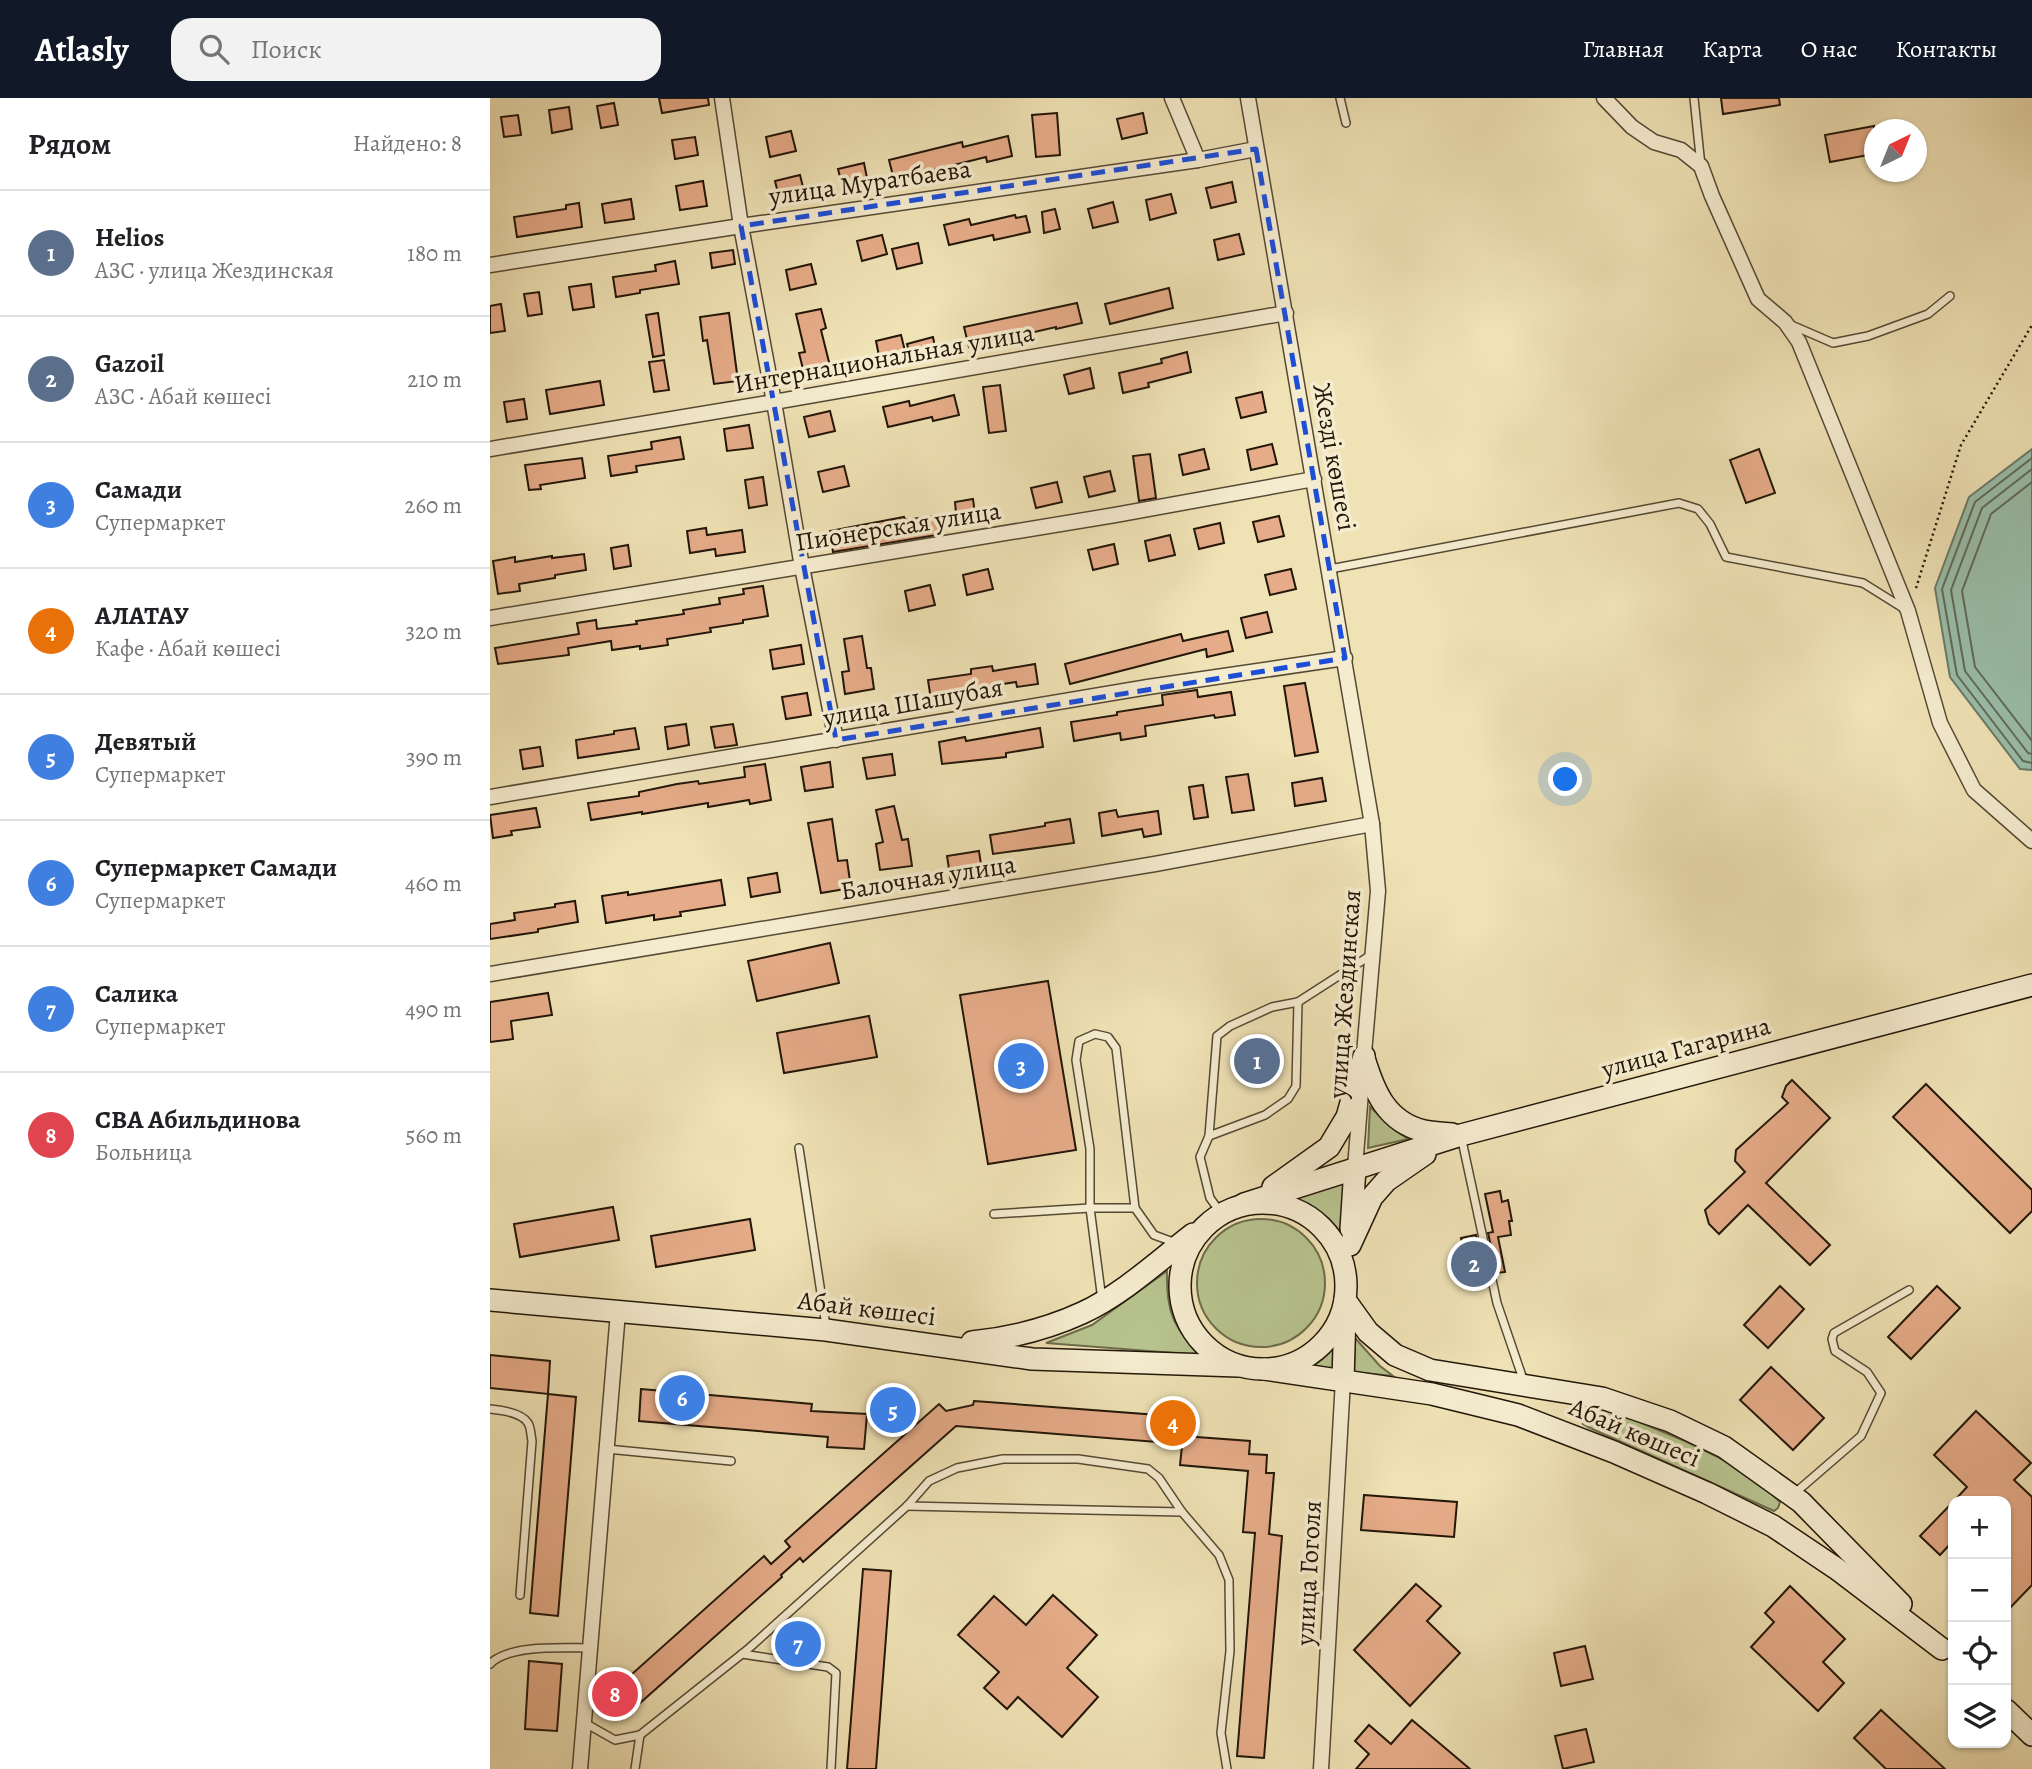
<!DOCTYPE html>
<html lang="ru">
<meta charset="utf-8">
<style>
:root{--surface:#fff;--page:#f2f2f2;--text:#202124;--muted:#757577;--line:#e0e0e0;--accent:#111827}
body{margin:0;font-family:Alegreya,serif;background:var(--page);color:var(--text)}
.controls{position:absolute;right:21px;bottom:21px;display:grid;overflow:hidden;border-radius:14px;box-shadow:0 2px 5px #0004}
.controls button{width:63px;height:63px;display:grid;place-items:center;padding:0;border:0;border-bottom:2px solid var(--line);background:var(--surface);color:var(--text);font:35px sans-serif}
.compass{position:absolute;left:1374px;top:21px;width:63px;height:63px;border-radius:50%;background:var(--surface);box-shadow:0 2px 5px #0004;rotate:43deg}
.you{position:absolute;left:1076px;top:682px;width:24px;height:24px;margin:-18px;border:5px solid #fff;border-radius:50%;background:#1a73e8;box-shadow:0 0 0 10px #1a73e833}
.badge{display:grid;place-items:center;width:46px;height:46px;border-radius:50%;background:var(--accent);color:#fff;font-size:23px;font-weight:700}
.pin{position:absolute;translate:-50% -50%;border:4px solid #fff;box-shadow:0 2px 7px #0006}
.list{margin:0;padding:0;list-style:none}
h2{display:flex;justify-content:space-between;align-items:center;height:91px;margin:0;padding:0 28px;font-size:30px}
h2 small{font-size:23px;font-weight:400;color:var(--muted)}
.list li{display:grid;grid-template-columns:46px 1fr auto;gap:21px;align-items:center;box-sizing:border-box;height:126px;padding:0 28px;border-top:2px solid var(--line)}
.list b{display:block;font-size:26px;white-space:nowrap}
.list p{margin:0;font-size:23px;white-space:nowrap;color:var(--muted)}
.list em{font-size:23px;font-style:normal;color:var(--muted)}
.icon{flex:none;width:38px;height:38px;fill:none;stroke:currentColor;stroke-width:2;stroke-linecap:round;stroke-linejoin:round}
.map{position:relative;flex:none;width:1542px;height:1671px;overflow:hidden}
header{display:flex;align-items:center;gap:42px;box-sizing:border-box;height:98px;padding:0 35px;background:var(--accent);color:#fff}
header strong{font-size:33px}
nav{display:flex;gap:38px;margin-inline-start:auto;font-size:24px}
.search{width:490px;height:63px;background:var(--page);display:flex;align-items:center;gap:18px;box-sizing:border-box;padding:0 24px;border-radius:21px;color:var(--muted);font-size:26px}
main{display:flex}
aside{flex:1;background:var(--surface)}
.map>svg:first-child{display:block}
</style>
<header>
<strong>Atlasly</strong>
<div class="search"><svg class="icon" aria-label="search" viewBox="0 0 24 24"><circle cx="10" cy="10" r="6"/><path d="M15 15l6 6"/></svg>Поиск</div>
<nav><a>Главная</a><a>Карта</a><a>О нас</a><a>Контакты</a></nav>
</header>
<main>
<aside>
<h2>Рядом<small>Найдено: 8</small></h2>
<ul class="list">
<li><span class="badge" style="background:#5c6f8a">1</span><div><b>Helios</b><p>АЗС · улица Жездинская</p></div><em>180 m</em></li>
<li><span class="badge" style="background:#5c6f8a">2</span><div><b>Gazoil</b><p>АЗС · Абай көшесі</p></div><em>210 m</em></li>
<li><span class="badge" style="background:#3f7fe0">3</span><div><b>Самади</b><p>Супермаркет</p></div><em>260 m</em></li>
<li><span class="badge" style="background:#e8710a">4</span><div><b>АЛАТАУ</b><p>Кафе · Абай көшесі</p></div><em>320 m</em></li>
<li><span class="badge" style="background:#3f7fe0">5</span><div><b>Девятый</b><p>Супермаркет</p></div><em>390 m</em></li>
<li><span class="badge" style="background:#3f7fe0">6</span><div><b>Супермаркет Самади</b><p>Супермаркет</p></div><em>460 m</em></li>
<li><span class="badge" style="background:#3f7fe0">7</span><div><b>Салика</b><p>Супермаркет</p></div><em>490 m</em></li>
<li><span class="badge" style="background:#e0444e">8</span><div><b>СВА Абильдинова</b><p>Больница</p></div><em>560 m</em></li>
</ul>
</aside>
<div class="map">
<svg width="1542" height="1671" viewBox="0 0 1542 1671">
<rect width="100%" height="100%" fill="#efe2b5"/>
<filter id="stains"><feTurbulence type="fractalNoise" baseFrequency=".00286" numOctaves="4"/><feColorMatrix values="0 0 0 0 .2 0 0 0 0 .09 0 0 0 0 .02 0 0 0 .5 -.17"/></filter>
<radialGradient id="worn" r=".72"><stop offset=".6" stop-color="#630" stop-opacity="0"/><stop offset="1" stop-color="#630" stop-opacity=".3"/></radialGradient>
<!-- green -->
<g fill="#b7c38e" stroke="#6c6c4b" stroke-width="2">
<path d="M880 1009 906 1033 918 1041 878 1050Z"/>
<path d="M855 1083 853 1140 818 1106 802 1098Z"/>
<circle cx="771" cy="1185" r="64"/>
<path d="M677 1173C676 1214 683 1228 710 1257L556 1245 602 1227Z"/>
<path d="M844 1238 843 1272 809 1268 833 1250Z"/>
<path d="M865 1240 890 1268 903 1278 864 1274Z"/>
<path d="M1101 1308 1127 1315 1195 1343 1248 1369 1268 1383 1290 1404 1288 1410 1284 1413 1100 1330 1093 1326 1090 1317 1094 1311Z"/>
</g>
<!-- water -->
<path fill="#9abeaa" stroke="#6a7b69" stroke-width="2" d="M1542 351V672L1530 671 1460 579 1445 490 1479 399Z"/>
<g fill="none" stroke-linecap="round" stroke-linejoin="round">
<!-- shore -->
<g stroke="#5e6a59" stroke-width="2">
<path d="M1542 360 1485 404 1452 491 1467 577 1533 663 1542 665"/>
<path d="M1542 371 1492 410 1461 492 1475 573 1538 655 1542 656"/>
<path d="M1542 384 1501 416 1472 493 1485 569 1542 643"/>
</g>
</g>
<!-- building -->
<g fill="#e6ac89" stroke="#221608" stroke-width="2">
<path d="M169 0H218L219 7 172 15Z"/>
<path d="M1231 0H1289L1290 7 1233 16Z"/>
<path d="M124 5 128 27 111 30 107 8Z"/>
<path d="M79 9 82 31 62 35 59 12Z"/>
<path d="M567 15 570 57 546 59 542 17Z"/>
<path d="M653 15 657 35 632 41 627 21Z"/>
<path d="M28 17 31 37 14 39 11 19Z"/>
<path d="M1384 28V56L1340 64 1335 37Z"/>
<path d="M301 33 306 53 280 59 276 39Z"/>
<path d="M518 38 522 58 497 64 496 59 404 82 399 62 472 44 473 49Z"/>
<path d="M205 39 208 57 185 61 182 42Z"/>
<path d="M374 65 378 85 353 91 348 71Z"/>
<path d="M310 77 315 97 290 103 285 83Z"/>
<path d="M213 83 217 108 190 112 186 88Z"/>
<path d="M742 84 746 104 721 110 716 90Z"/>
<path d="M681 96 686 115 660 122 656 102Z"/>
<path d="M141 101 144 121 115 125 112 106Z"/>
<path d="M623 104 628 124 603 130 598 111Z"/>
<path d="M89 105 92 129 27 139 24 119 76 111V107Z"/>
<path d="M565 111 570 131 554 135 552 114Z"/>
<path d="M525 117 526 120 536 118 540 134 504 142 503 137 459 147 454 127 479 121 481 127Z"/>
<path d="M749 136 754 156 728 162 724 142Z"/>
<path d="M392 137 397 156 372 163 367 143Z"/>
<path d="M428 145 432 165 407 171 402 151Z"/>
<path d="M243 152 245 166 222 170 220 155Z"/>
<path d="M185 163 189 186 150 192V195L126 199 123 179 166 173 165 167Z"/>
<path d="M321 166 326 186 300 192 296 172Z"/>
<path d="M101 186 104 209 83 212 79 189Z"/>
<path d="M679 190 683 210 620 226 615 206Z"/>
<path d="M49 194 52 216 38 218 34 196Z"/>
<path d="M587 205 592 225 566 231V229L479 249 474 229Z"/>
<path d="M11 206 15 233 0 235V208Z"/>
<path d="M331 211 336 230 331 232 340 268 314 275 309 255 315 254 306 216Z"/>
<path d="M168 215 174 257 163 259 156 217Z"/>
<path d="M239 215 248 283 224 286 217 242 213 243 210 219Z"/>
<path d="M411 237 416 257 390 263 386 243Z"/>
<path d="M443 239 447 259 422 266 417 246Z"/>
<path d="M697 254 701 274 658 285 659 289 633 295 629 275 672 265 671 261Z"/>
<path d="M174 262 179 292 164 294 159 264Z"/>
<path d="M600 270 604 290 579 296 574 277Z"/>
<path d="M110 283 114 307 60 316 56 292Z"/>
<path d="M510 287 516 333 499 335 493 289Z"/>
<path d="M772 294 776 314 751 320 746 300Z"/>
<path d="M464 297 469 317 443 323 442 319 398 329 393 309 419 303 420 308Z"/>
<path d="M34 301 37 321 17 324 14 304Z"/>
<path d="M340 313 345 333 319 339 314 319Z"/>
<path d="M259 327 263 350 237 353 234 331Z"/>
<path d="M190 339 194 361 146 368 147 374 121 378 118 358 162 351 161 344Z"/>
<path d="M782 346 787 366 761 372 757 352Z"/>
<path d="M714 351 719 371 693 377 689 357Z"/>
<path d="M1269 351 1285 395 1256 405 1240 362Z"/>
<path d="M660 356 666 400 649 403 643 358Z"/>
<path d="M92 360 95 380 50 387 51 391 39 392 35 367Z"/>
<path d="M354 368 359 388 333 394 328 374Z"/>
<path d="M620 373 625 393 599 399 594 379Z"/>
<path d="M273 379 277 407 259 410 255 382Z"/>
<path d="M567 384 572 404 546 410 541 390Z"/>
<path d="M483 401 486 424 452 429 453 436 343 454 340 433 414 419 415 422 466 415 465 404Z"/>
<path d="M789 418 794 438 768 444 763 424Z"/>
<path d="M730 425 734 445 709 451 704 431Z"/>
<path d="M216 430 217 437 252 432 255 454 226 458 225 451 200 455 197 433Z"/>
<path d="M680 437 685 457 659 463 655 443Z"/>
<path d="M624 446 628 466 603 472 598 452Z"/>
<path d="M138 447 141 468 124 471 121 450Z"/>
<path d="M94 456 96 472 65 477V480L29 486 30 493 8 496 3 463 25 459V464L62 458V460Z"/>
<path d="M498 471 503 491 477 497 473 477Z"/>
<path d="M801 471 806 491 780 497 775 477Z"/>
<path d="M440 487 445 507 419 513 415 493Z"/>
<path d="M273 488 278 518 253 522V525L220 530 221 534 177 541 178 547 150 551V548L122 552 121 543 78 550 79 557 8 566 5 550 89 536 87 525 106 522 107 531 147 526 146 523 194 516 193 512 230 506 229 500 254 496 253 491Z"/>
<path d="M777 514 782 534 756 540 751 520Z"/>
<path d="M738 533 743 553 717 559 716 551 580 586 575 566 691 536 693 543Z"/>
<path d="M372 538 377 570H381L384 591 355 596 352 574 359 573 354 541Z"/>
<path d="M311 547 314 566 283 571 280 552Z"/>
<path d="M545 566 548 586 527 589 526 584 462 594 463 598 441 602 438 582 481 576V571L502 568 503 573Z"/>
<path d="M815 585 828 654 805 658 794 588Z"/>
<path d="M707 592 708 599 741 594 745 617 725 620 724 617 655 628 656 638 631 642 630 635 584 643 581 624 627 617V614L673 607 672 597Z"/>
<path d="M317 595 321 617 296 621 292 599Z"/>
<path d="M196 626 199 647 178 651 175 629Z"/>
<path d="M243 626 247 647 225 650 221 629Z"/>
<path d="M145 630 149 651 88 660 86 642 124 636V633Z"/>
<path d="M550 630 553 649 516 655V659L452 666 449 644 475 639 476 643Z"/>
<path d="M50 649 53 668 33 671 30 652Z"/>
<path d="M402 656 405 677 377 681 373 660Z"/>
<path d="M340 664 343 689 315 693 311 669Z"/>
<path d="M275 666 281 702 260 706 259 702 218 709V705L152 716V714L101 722 98 705 149 698V694L187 686 208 683 209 686 255 679 254 669Z"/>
<path d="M758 676 764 712 742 715 736 679Z"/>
<path d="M832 680 836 703 805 708 802 685Z"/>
<path d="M713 687 718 719 704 721 699 689Z"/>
<path d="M404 708 412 742 418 741 422 768 390 772 386 746 393 744 386 712Z"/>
<path d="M46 710 50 729 21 733 22 737 3 740 0 717Z"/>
<path d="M626 712 628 719 668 713 671 736 654 739 652 731 612 738 609 715Z"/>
<path d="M342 721 348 763 357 762 361 790 331 795 318 725Z"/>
<path d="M580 721 584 745 503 756 500 737 555 728V725Z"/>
<path d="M489 753 493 780 461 784 457 758Z"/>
<path d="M287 775 290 794 261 799 258 780Z"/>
<path d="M231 782 235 807 190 814 191 818 164 822V817L116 825 112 798 138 794V797Z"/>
<path d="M85 803 88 824 48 831V834L0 841V826L25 822 24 815 65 809V806Z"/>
<path d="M340 845 349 885 267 903 258 863Z"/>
<path d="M558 883 586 1052 498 1066 470 897Z"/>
<path d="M58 895 62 917 21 923 23 941 0 944V904Z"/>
<path d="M379 918 387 959 294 975 287 935Z"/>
<path d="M1302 982 1340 1020 1276 1085 1340 1147 1320 1167 1258 1107 1229 1136 1219 1126 1215 1112 1255 1074 1245 1063 1246 1052 1298 1005 1292 999 1296 988Z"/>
<path d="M1436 986 1542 1092V1113L1520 1135 1403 1019Z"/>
<path d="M1010 1093 1012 1104 1018 1102 1022 1123H1019L1021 1137 1008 1139 1015 1174 1007 1175 998 1135 1003 1134 995 1096Z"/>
<path d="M123 1109 129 1142 30 1159 24 1126Z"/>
<path d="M260 1121 265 1152 166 1169 161 1138Z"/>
<path d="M986 1137 996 1184 980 1187 971 1140Z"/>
<path d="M1290 1188 1314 1211 1278 1250 1254 1227Z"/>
<path d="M1447 1188 1470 1210 1421 1261 1398 1239Z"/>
<path d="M0 1257 60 1263 58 1296 0 1290Z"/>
<path d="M1281 1269 1334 1320 1303 1352 1250 1302Z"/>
<path d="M151 1291 322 1306 321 1313 377 1316 374 1351 337 1349 338 1339 149 1323Z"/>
<path d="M58 1296 86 1299 68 1518 40 1515Z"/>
<path d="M484 1303 694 1319 692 1346 466 1328 313 1464 310 1460 291 1477 292 1479 132 1621 114 1601 274 1458 281 1466 300 1449 295 1443 449 1306 456 1313 483 1307Z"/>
<path d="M389 1306 414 1308 413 1321 389 1320Z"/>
<path d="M1486 1313 1541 1365 1524 1382 1542 1399V1487L1516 1514V1403H1464L1477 1389 1444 1357Z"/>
<path d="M693 1338 760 1343 759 1356 777 1357 776 1375H784L779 1436 792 1438 774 1660 747 1658 765 1435 753 1434 758 1373 690 1367Z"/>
<path d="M874 1397 967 1404 964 1439 871 1432Z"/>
<path d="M1463 1404V1443L1450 1457 1430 1438Z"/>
<path d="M373 1471 401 1473 386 1671H357Z"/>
<path d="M926 1486 951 1508 937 1523 970 1555 920 1608 864 1552Z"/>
<path d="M1300 1488 1355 1541 1333 1564 1354 1585 1328 1613 1261 1549 1284 1524 1275 1515Z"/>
<path d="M563 1497 607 1537 577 1570 608 1599 572 1639 528 1599 517 1611 494 1590 509 1574 468 1537 504 1498 536 1527Z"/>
<path d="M1095 1548 1103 1581 1071 1588 1064 1555Z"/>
<path d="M39 1563 72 1566 67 1633 35 1631Z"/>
<path d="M1391 1612 1455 1671H1396L1364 1640Z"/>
<path d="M922 1622 980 1671H866L879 1656 865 1643 879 1627 901 1646Z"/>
<path d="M1096 1631 1104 1664 1073 1671 1065 1638Z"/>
</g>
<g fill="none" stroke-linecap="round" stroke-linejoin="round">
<defs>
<g id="lane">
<path d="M850 0 856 25"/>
<path d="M1204 0 1211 68"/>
<path d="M1299 226 1343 245 1378 238 1438 216 1460 198"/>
<path d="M840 471 1189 405 1208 411 1220 426 1236 459 1373 485 1413 510"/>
<path d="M719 1038 775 1017 798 1001 806 988 808 904"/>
<path d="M971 1038 1007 1205 1034 1284"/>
<path d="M309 1050 336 1228"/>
<path d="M731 1115 720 1100 710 1059 719 1038 727 938 740 928 782 909 808 904 881 857"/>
<path d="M504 1116 600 1110H645"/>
<path d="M612 1202 600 1110V1051L586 962 589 943 605 936 618 939 626 950 645 1110 664 1137 686 1145"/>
<path d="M0 1311C11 1312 32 1315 38 1325 41 1330 41 1338 42 1343L30 1497"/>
<path d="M117 1351 241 1363"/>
<path d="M1305 1395 1371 1338 1391 1295 1377 1274 1345 1253 1342 1241 1344 1235 1419 1192"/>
<path d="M417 1408 692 1414"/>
<path d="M252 1556 338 1569 346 1575 341 1671"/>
<path d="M0 1566C19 1546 74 1550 100 1550"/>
<path d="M95 1625 125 1642 150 1637 257 1552 417 1408 439 1383 467 1370 513 1361H588L658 1371 669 1380 692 1414 729 1457 739 1482 740 1553 731 1635 737 1671"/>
<path d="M145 1671 150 1637"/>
</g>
<g id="street">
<path d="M232 0 251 128 284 304 312 469 346 642"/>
<path d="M682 0 708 62"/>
<path d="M758 0 882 726 888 793 873 967"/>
<path d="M1114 0 1142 29 1164 44 1191 52 1211 68 1222 98 1268 201 1295 224 1309 244 1418 513 1450 625 1484 692 1542 743"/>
<path d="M0 167 251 128 708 62 766 51"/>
<path d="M0 351 284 304 796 215"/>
<path d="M0 520 625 417 824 381"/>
<path d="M0 699 658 589 855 560"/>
<path d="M0 876 665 766 882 726"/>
<path d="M865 1070 871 994"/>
<path d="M90 1671 128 1214"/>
<path d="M831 1671 853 1282"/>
</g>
<g id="secondary">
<path d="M874 960C884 993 896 1024 934 1033 943 1035 953 1035 962 1036"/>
<path d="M783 1089 839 1049 857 1019 874 958"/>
<circle cx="773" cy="1188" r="83"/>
<path d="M754 1106 971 1037 1542 887"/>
<path d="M861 1131 865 1070"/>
<path d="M860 1147 882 1099 896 1083 935 1056"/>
<path d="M0 1202 336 1232 542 1261 748 1268"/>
<path d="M855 1202 878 1234 905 1257 940 1272 1112 1300 1180 1323 1234 1349 1311 1404 1411 1506"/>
<path d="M482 1244C521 1240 557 1231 592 1215 633 1196 668 1163 703 1136"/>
<path d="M774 1271 942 1296 1028 1317 1124 1354 1217 1395 1283 1428 1347 1471 1452 1551"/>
<path d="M853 1282 855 1215"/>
<path d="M1516 1612 1542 1637"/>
</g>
</defs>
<!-- lane casing -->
<use href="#lane" stroke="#554933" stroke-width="10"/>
<!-- street casing -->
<use href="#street" stroke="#554933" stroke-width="17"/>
<!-- secondary casing -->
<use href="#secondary" stroke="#221608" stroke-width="24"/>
<!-- path -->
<path stroke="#221608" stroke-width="2.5" stroke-dasharray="2 3.5" stroke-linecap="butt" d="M1426 490 1471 347 1542 227"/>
<!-- lane -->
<use href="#lane" stroke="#f5eccf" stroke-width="7"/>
<!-- street -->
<use href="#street" stroke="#f5eccf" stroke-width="14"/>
<!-- secondary -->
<use href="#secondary" stroke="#f5eccf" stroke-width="21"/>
</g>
<!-- marked area -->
<path fill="none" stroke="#1d4ed8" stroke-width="5" stroke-dasharray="14 9" stroke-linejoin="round" d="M766 51 855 560 346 642 251 128Z"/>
<g text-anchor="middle" stroke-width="7" stroke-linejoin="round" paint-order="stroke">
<!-- street labels -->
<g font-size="26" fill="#221608" stroke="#f5eccf">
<text transform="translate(380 84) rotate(-8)" y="9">улица Муратбаева</text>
<text transform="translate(394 260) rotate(-10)" y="9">Интернациональная улица</text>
<text transform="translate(845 359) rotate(80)" y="9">Жезді көшесі</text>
<text transform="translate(408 428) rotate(-9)" y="9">Пионерская улица</text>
<text transform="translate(423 604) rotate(-10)" y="9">улица Шашубая</text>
<text transform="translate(438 779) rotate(-9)" y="9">Балочная улица</text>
<text transform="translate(854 896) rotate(-86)" y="9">улица Жездинская</text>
<text transform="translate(1196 949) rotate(-15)" y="9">улица Гагарина</text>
<text transform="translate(377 1210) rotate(7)" y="9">Абай көшесі</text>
<text transform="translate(1145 1334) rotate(23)" y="9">Абай көшесі</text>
<text transform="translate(818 1475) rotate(-87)" y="9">улица Гоголя</text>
</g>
</g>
<rect width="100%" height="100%" filter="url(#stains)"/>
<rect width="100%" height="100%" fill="url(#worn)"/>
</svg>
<div class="controls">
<button>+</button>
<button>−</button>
<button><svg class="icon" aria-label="locate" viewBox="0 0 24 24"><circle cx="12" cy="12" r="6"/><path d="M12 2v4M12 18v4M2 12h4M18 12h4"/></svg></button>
<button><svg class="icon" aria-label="layers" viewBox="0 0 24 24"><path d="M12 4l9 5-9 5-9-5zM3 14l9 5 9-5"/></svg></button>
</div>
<svg class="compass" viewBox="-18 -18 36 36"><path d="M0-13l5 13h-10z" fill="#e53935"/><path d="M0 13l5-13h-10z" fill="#757577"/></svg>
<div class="you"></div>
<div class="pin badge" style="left:767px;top:963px;background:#5c6f8a">1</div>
<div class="pin badge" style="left:984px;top:1166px;background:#5c6f8a">2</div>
<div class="pin badge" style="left:531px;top:968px;background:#3f7fe0">3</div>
<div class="pin badge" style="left:683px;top:1325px;background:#e8710a">4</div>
<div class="pin badge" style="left:403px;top:1312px;background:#3f7fe0">5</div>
<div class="pin badge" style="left:192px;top:1300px;background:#3f7fe0">6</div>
<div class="pin badge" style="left:308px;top:1546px;background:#3f7fe0">7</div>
<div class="pin badge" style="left:125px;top:1596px;background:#e0444e">8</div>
</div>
</main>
